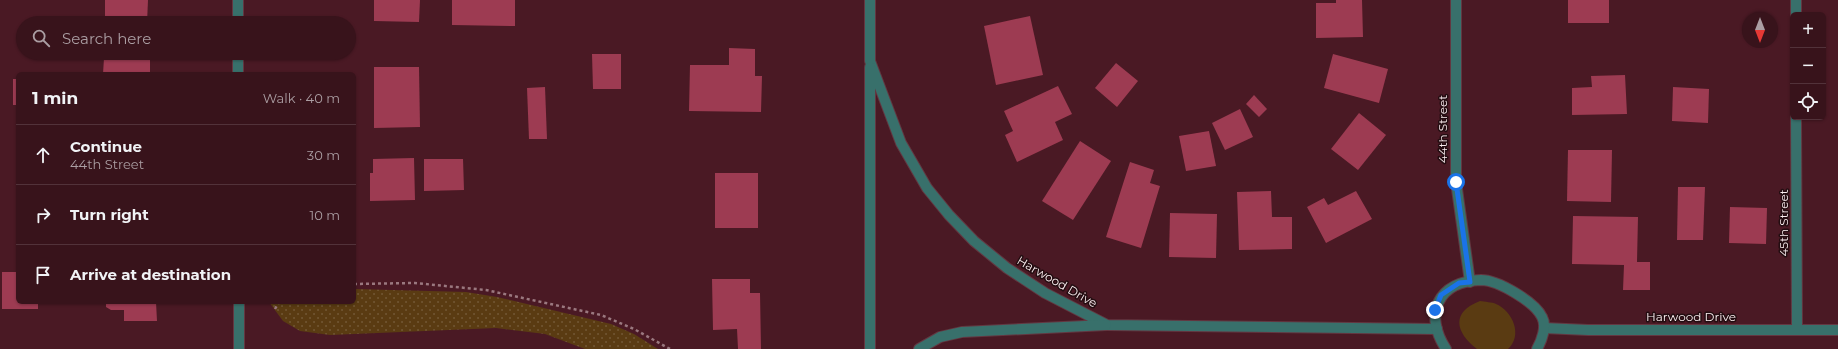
<!DOCTYPE html>
<meta charset="utf-8">
<style>
:root{--surface:#38131b;--page:#3f1c24;--text:#f1f3f6;--muted:#ab9ea3;--line:#52323a}
body{margin:0;font-family:Montserrat,sans-serif;background:var(--page);color:var(--text)}
.controls{position:absolute;right:12px;top:12px;display:grid;overflow:hidden;border-radius:6px;box-shadow:0 1px 3px #0004}
.controls button{width:36px;height:36px;display:grid;place-items:center;padding:0;border:0;border-bottom:1px solid var(--line);background:var(--surface);color:var(--text);font:20px sans-serif}
.compass{position:absolute;left:1742px;top:12px;width:36px;height:36px;border-radius:50%;background:var(--surface);box-shadow:0 1px 3px #0004;rotate:180deg}
.stop{position:absolute;width:12px;height:12px;margin:-9px;border:3px solid #1a73e8;border-radius:50%;background:#fff}
.stop.end{background:#1a73e8;border-color:#fff;box-shadow:0 1px 4px #0008}
.list{margin:0;padding:0;list-style:none}
h2{display:flex;justify-content:space-between;align-items:center;height:52px;margin:0;padding:0 16px;font-size:17px}
h2 small{font-size:13px;font-weight:400;color:var(--muted)}
.list li{display:grid;grid-template-columns:26px 1fr auto;gap:12px;align-items:center;box-sizing:border-box;height:60px;padding:0 16px;border-top:1px solid var(--line)}
.list b{display:block;font-size:15px;white-space:nowrap}
.list p{margin:0;font-size:13px;white-space:nowrap;color:var(--muted)}
.list em{font-size:13px;font-style:normal;color:var(--muted)}
.icon{flex:none;width:22px;height:22px;fill:none;stroke:currentColor;stroke-width:2;stroke-linecap:round;stroke-linejoin:round}
.map{position:relative;flex:none;width:1838px;height:349px;overflow:hidden}
.search{position:absolute;background:var(--surface);box-shadow:0 1px 3px #0004;left:16px;top:16px;width:340px;height:44px;display:flex;align-items:center;gap:10px;box-sizing:border-box;padding:0 14px;border-radius:22px;color:var(--muted);font-size:15px}
.panel{position:absolute;background:var(--surface);box-shadow:0 1px 3px #0004;left:16px;top:72px;width:340px;height:232px;border-radius:6px}
.map>svg:first-child{display:block}
</style>
<div class="map">
<svg width="1838" height="349" viewBox="0 0 1838 349">
<defs>
<pattern id="grass-dots" width="8" height="8" patternUnits="userSpaceOnUse"><rect width="8" height="8" fill="#5a3b12"/><path d="M2 2h.1M6 6h.1" fill="none" stroke="#735835" stroke-width="1.8" stroke-linecap="round"/></pattern>
</defs>
<rect width="100%" height="100%" fill="#4a1924"/>
<!-- grass -->
<path fill="url(#grass-dots)" d="M354 289 466 292 497 297 611 324 634 334 658 349H585L545 334 496 328 330 335 300 331 283 321 269 302H354Z"/>
<!-- garden -->
<path fill="#5a3b12" d="M1480 301C1485 302 1492 302 1496 304 1513 311 1523 336 1508 349H1477C1455 332 1451 312 1480 301Z"/>
<!-- building -->
<g fill="#9d3b52">
<path d="M105 0H148L147 23H105Z"/>
<path d="M374 0H420L419 22 374 21Z"/>
<path d="M452 0H515V26L452 25Z"/>
<path d="M1336 0H1362L1363 37 1316 38V3H1336Z"/>
<rect x="1568" y="0" width="41" height="23"/>
<path d="M1030 16 1043 75 996 85 984 26Z"/>
<path d="M729 48 755 49V76H762L761 112 689 111 690 65H729Z"/>
<path d="M592 54H621V89H593Z"/>
<path d="M1333 54 1388 69 1379 103 1324 88Z"/>
<path d="M104 58 150 59V74H103Z"/>
<path d="M1116 63 1138 81 1117 107 1095 88Z"/>
<path d="M374 67H419L420 127 374 128Z"/>
<path d="M1625 75 1627 114 1572 115V88L1592 87 1591 76Z"/>
<rect x="13" y="79" width="5" height="26"/>
<path d="M1058 86 1072 114 1055 122 1063 140 1017 162 1005 135 1013 131 1004 111Z"/>
<path d="M545 87 547 139H529L527 88Z"/>
<path d="M1673 87 1709 89 1708 123 1672 121Z"/>
<path d="M1254 95 1267 109 1259 117 1246 104Z"/>
<path d="M1240 109 1253 137 1225 150 1212 123Z"/>
<path d="M1359 113 1386 135 1358 170 1331 149Z"/>
<path d="M1209 131 1216 166 1186 171 1179 136Z"/>
<path d="M1080 141 1111 161 1073 220 1042 201Z"/>
<path d="M1568 150H1612L1611 202 1567 201Z"/>
<path d="M414 158 415 200 370 201V173H373V159Z"/>
<path d="M424 159H463L464 190 424 191Z"/>
<path d="M1130 162 1154 170 1150 183 1160 186 1141 248 1106 237Z"/>
<rect x="715" y="173" width="43" height="55"/>
<path d="M1678 187H1705L1703 240H1677Z"/>
<path d="M1271 191 1272 217H1292V249L1239 250 1237 192Z"/>
<path d="M1356 191 1372 219 1326 243 1307 207 1324 198 1328 205Z"/>
<path d="M1730 207 1767 208 1766 244 1729 243Z"/>
<path d="M1170 213 1217 214 1216 258 1169 257Z"/>
<path d="M1573 216 1638 217 1637 262H1650V290H1623L1624 265 1572 264Z"/>
<path d="M2 272H18V302H38V309H2Z"/>
<path d="M712 279H750V293H760L761 349H738L737 329 713 330Z"/>
<path d="M106 302H156L157 321H124V310H111L106 307Z"/>
</g>
<g fill="none" stroke-linecap="round" stroke-linejoin="round">
<defs>
<g id="minor">
<path d="M238 0V23"/>
<path d="M870 0V61L901 143 927 188 949 215 974 241 1007 268 1045 293 1107 325 1437 329"/>
<path d="M1456 0V182L1470 282"/>
<path d="M1796 0V15"/>
<path d="M238 53V74"/>
<path d="M870 67V349"/>
<path d="M1796 117 1797 330"/>
<path d="M239 302V349"/>
<path d="M1544 328 1588 330H1838"/>
<path d="M919 349 940 337 962 332 1106 325"/>
<path d="M1446 349C1423 314 1438 281 1481 280 1498 280 1535 302 1542 317 1547 326 1542 340 1537 349"/>
</g>
</defs>
<!-- minor casing -->
<use href="#minor" stroke="#633741" stroke-width="12"/>
<!-- path -->
<g stroke="#9a787f" stroke-width="2.5" stroke-dasharray="3 3" stroke-linecap="butt">
<path d="M354 284 415 283 486 290 601 315 634 329 670 349"/>
<path d="M275 309 279 302"/>
</g>
<!-- minor -->
<use href="#minor" stroke="#38706b" stroke-width="10"/>
</g>
<g fill="none" stroke-linecap="round" stroke-linejoin="round">
<!-- route -->
<path stroke="#1a73e8" stroke-width="5" d="M1435 310 1441 295 1459 283 1470 282 1456 182"/>
</g>
<g text-anchor="middle" stroke-width="3" stroke-linejoin="round" paint-order="stroke">
<!-- street labels -->
<g font-size="12" fill="#fceef0" stroke="#230d11">
<text transform="translate(1443 129) rotate(-90)" y="4">44th Street</text>
<text transform="translate(1784 223) rotate(-90)" y="4">45th Street</text>
<text transform="translate(1057 282) rotate(30)" y="4">Harwood Drive</text>
<text x="1691" y="321">Harwood Drive</text>
</g>
</g>
</svg>
<div class="controls">
<button>+</button>
<button>−</button>
<button><svg class="icon" aria-label="locate" viewBox="0 0 24 24"><circle cx="12" cy="12" r="6"/><path d="M12 2v4M12 18v4M2 12h4M18 12h4"/></svg></button>
</div>
<svg class="compass" viewBox="-18 -18 36 36"><path d="M0-13l5 13h-10z" fill="#e53935"/><path d="M0 13l5-13h-10z" fill="#ab9ea3"/></svg>
<div class="stop" style="left:1456px;top:182px"></div>
<div class="stop end" style="left:1435px;top:310px"></div>
<div class="search"><svg class="icon" aria-label="search" viewBox="0 0 24 24"><circle cx="10" cy="10" r="6"/><path d="M15 15l6 6"/></svg>Search here</div>
<section class="panel">
<h2>1 min<small>Walk · 40 m</small></h2>
<ul class="list">
<li><svg class="icon" aria-label="ahead" viewBox="0 0 24 24"><path d="M12 20V5M6 11l6-6 6 6"/></svg><div><b>Continue</b><p>44th Street</p></div><em>30 m</em></li>
<li><svg class="icon" aria-label="right" viewBox="0 0 24 24"><path d="M7 20v-9h11M14 6l5 5-5 5"/></svg><div><b>Turn right</b></div><em>10 m</em></li>
<li><svg class="icon" aria-label="arrive" viewBox="0 0 24 24"><path d="M6 21V4h12l-3 4 3 4H6"/></svg><div><b>Arrive at destination</b></div></li>
</ul>
</section>
</div>
